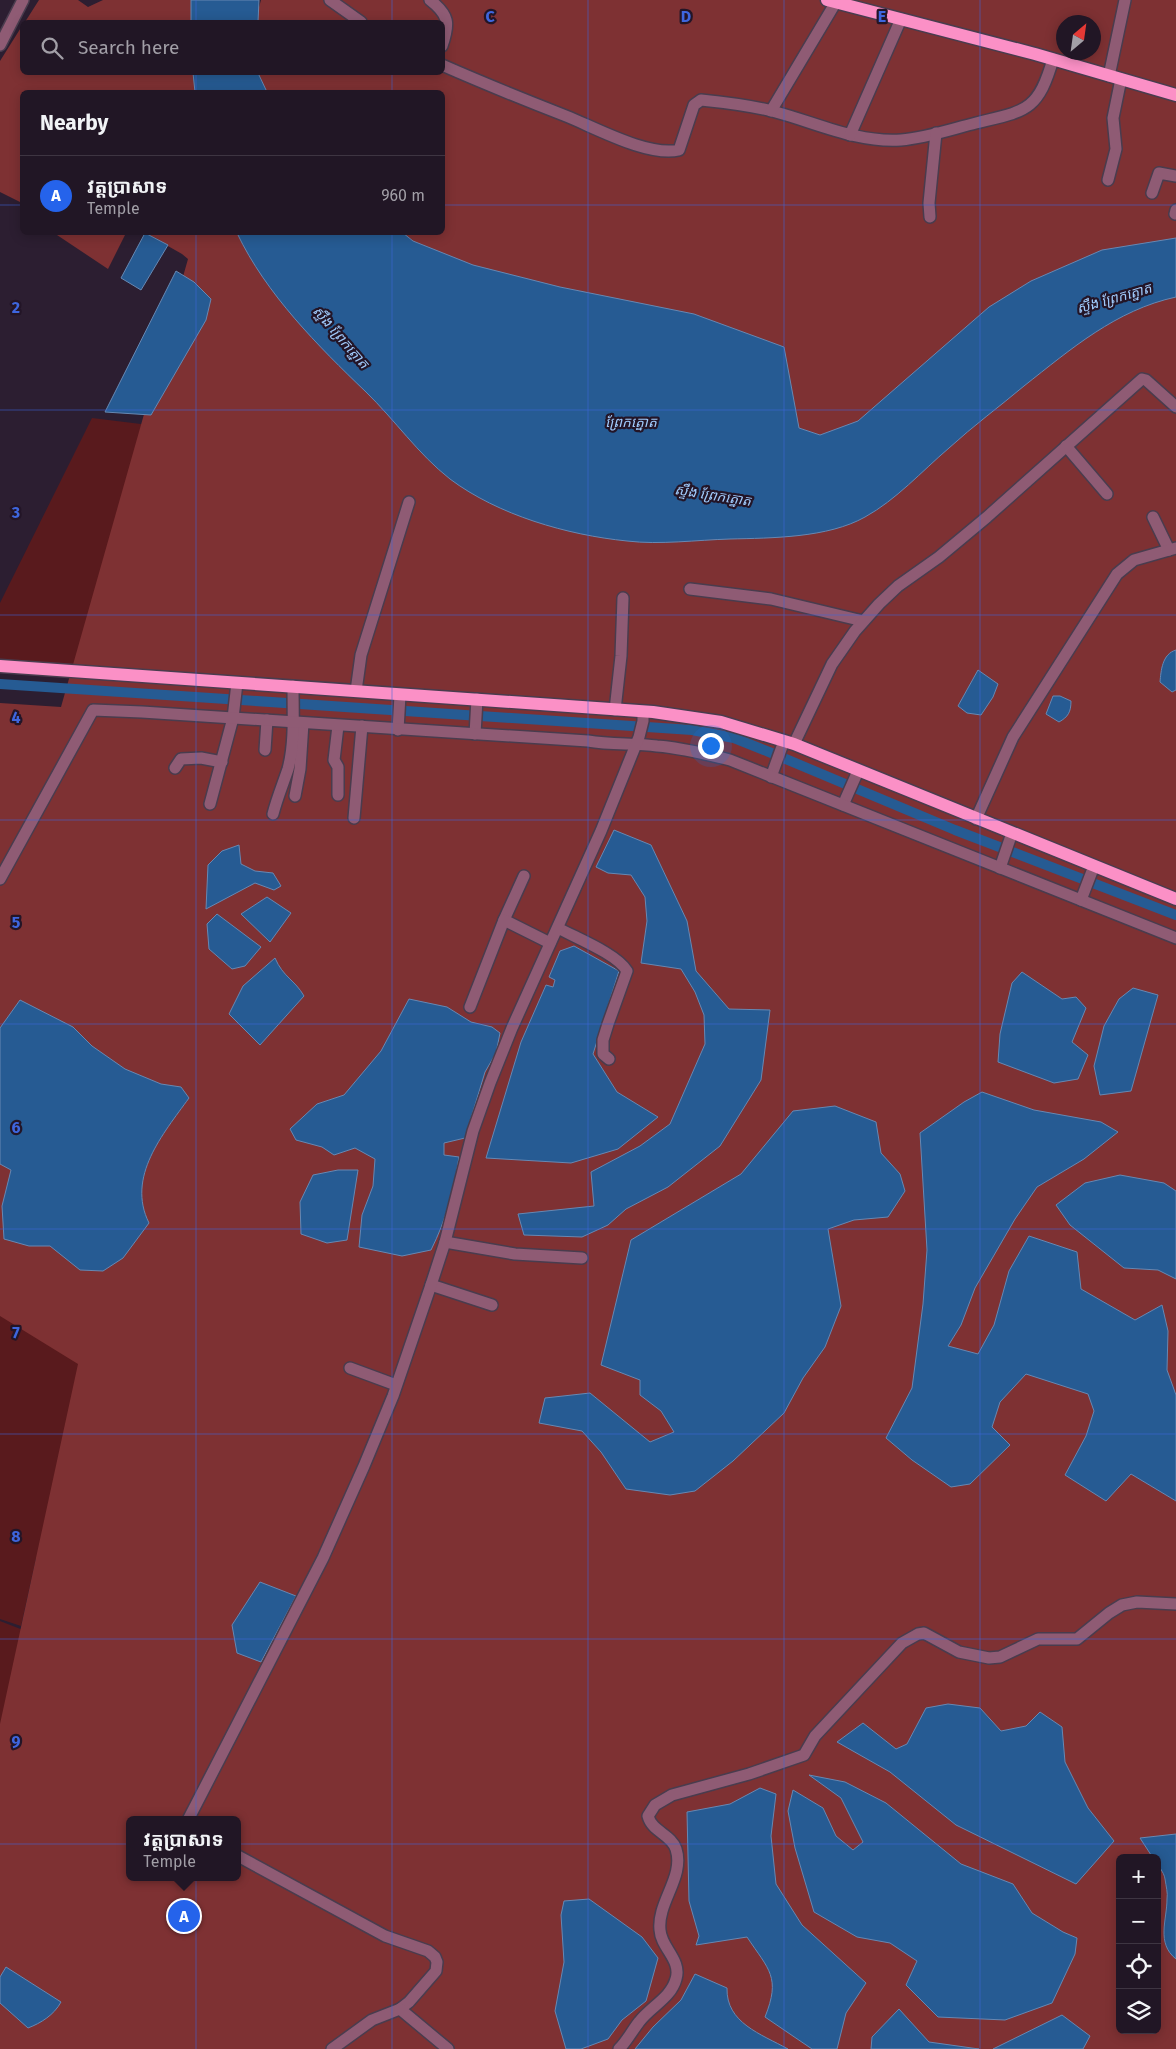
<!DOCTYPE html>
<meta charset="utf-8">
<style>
:root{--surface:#211625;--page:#291f2d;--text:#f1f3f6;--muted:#a29fa7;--line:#3e3542;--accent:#2563eb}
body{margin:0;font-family:"Fira Sans","Noto Sans Khmer",sans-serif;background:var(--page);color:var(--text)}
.controls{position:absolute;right:15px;bottom:15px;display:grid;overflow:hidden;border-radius:8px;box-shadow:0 2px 12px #0003}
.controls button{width:45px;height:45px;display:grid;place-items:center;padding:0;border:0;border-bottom:1px solid var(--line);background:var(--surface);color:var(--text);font:25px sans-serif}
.compass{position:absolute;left:1056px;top:15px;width:45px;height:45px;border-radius:50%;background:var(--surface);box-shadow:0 2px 12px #0003;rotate:29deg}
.you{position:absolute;left:710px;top:745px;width:18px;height:18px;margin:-12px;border:4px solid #fff;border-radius:50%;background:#1a73e8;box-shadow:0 0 0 8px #1a73e833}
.badge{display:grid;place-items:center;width:32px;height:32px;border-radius:50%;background:var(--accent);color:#fff;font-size:16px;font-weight:700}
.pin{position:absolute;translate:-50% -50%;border:2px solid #fff;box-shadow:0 1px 5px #0006}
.popup{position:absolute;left:126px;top:1816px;width:115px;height:65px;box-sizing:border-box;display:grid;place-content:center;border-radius:8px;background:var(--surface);filter:drop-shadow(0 1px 4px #0005);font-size:16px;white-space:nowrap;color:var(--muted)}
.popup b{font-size:19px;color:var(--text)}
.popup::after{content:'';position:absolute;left:50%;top:100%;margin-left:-10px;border:10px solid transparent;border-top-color:var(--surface)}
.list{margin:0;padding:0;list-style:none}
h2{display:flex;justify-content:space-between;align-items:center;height:65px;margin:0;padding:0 20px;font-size:21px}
h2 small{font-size:16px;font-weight:400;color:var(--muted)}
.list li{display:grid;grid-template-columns:32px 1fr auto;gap:15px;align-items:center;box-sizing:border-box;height:80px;padding:0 20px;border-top:1px solid var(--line)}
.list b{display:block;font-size:19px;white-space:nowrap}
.list p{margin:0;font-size:16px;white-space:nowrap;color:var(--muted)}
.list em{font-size:16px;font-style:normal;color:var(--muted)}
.icon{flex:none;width:28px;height:28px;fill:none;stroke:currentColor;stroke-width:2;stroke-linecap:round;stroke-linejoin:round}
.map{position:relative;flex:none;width:1176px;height:2049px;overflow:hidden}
.search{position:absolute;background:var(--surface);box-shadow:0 2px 12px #0003;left:20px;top:20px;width:425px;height:55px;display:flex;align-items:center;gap:12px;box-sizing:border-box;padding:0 18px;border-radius:8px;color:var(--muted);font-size:19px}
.panel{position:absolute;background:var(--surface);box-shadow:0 2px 12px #0003;left:20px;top:90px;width:425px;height:145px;border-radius:8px}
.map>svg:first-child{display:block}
</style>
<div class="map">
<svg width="1176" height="2049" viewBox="0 0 1176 2049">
<rect width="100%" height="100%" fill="#2c1e31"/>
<!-- green -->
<g fill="#591a1d">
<path d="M92 418 149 425 110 674 0 666V603Z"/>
<path d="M169 1209 264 1251 280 1248 334 1265 323 1295H313L289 1337 272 1346 267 1370 239 1362 230 1367 189 1338 167 1341 152 1387 204 1402 235 1424 222 1445 212 1487 195 1504 182 1529 131 1502 102 1576 149 1590 185 1597 165 1636 147 1683 87 1656 78 1709 3 1851 46 1874 0 1960V1621L87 1655 102 1577 36 1558 21 1626 0 1619V1245L4 1239 29 1246H50L80 1270 103 1271 123 1258 149 1223Z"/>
</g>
<!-- forest -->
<g fill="#7e3133" fill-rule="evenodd">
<path d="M39 0H78L88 7 103 0H191V22H25Z"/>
<path d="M261 0H1176V2049H0V1724L78 1364 0 1316V703L61 707 188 259 182 254 145 233 442 232V92H235L240 73 442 72V22H255ZM1064 22H1094V52H1064ZM130 1820H238V1877H130ZM1120 1858H1157V2030H1120Z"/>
<path d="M22 26V72L194 73 195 92H22V203L0 192V61Z"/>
<path d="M54 233H126L108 269Z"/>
</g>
<!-- water -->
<g fill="#265b93" stroke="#6688b3">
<path d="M191 0H259L258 22H191Z"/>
<path d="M193 73H258L267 92H195Z"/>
<path d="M145 233 168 245 141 290 121 278Z"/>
<path d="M237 233H403L413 241 473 265 560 287 694 314 784 347 799 428 820 435 858 421 989 307 1031 281 1102 250 1176 238V297C1116 310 1071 349 1024 386 999 407 973 426 949 448 922 471 896 500 865 517 828 538 771 538 730 539 696 540 660 545 627 541 567 535 498 515 450 479 418 454 395 420 366 392 318 346 266 294 237 233Z"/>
<path d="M176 271 194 282 211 299 206 320 151 415 105 412Z"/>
<path d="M1176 650V690L1172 692 1160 682C1161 671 1162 654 1176 650Z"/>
<path d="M978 670 998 684 993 697 981 715 967 713 958 706Z"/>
<path d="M1053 696H1060L1071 701C1071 712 1068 717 1059 722L1046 714Z"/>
<path d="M614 830 651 845 687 921 696 971 729 1009 770 1010 761 1080 720 1146 668 1187 626 1209 608 1225 582 1237 524 1235 518 1214 594 1206 591 1172 640 1146 670 1124 705 1044 704 1015 695 992 681 969 641 963 647 921 645 897 631 875 608 873 596 867Z"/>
<path d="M239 845 241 864 255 871 273 873 281 886 274 890 255 883 206 909 208 865 222 851Z"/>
<path d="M267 897 291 913 270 942 241 914Z"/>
<path d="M217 914 261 947 245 966 232 969 209 949 207 924Z"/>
<path d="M574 946 619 971 593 1054 617 1092 658 1117 618 1149 571 1163 486 1158 521 1042 546 985 553 987 555 980 549 977 560 951Z"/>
<path d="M275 958C283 977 295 980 304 996L260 1045 229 1014 243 986Z"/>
<path d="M1022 972 1062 999 1076 997 1086 1008 1072 1042 1088 1055 1078 1079 1054 1083 998 1062 1000 1034 1012 983Z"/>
<path d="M1133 988 1158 995 1131 1091 1100 1095 1094 1066 1104 1026 1119 999Z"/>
<path d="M409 999 447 1007 471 1022 492 1027 500 1033 496 1053 485 1072 465 1138 444 1143V1155L459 1157C454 1190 446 1220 431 1250L402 1256 359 1247 362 1215 373 1186 375 1159 355 1148 334 1155 322 1147 296 1140 290 1129 317 1104 344 1095 381 1051Z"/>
<path d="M20 1000 73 1027 92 1046 125 1069 161 1084 181 1087 189 1098C163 1134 126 1177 149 1223L123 1258 103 1271 80 1270 50 1246H29L4 1239 2 1206 11 1170 0 1164V1028Z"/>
<path d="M982 1092 1034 1110 1101 1122 1118 1132 1084 1159 1037 1187 1015 1219 975 1288 961 1325 948 1346 978 1354 994 1325 1009 1271 1029 1236 1077 1252 1081 1289 1135 1320 1162 1305 1168 1331 1167 1370 1176 1395V1501L1131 1474 1106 1501 1065 1475 1086 1436 1094 1411 1088 1394 1026 1374 1000 1402 992 1427 1010 1445 970 1484 951 1487 912 1460 886 1438 912 1388 923 1304 927 1250 920 1133 964 1102Z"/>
<path d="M835 1106 876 1122 881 1153 900 1174 905 1191 888 1217 854 1220 828 1229 841 1306 825 1347 803 1378 784 1413 733 1461 695 1491 670 1495 626 1489 601 1452 582 1431 539 1423 545 1398 590 1393 650 1442 674 1432 661 1411 640 1395V1380L601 1365 631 1240 741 1174 793 1111Z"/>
<path d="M338 1170H358L347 1240 327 1243 301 1234 300 1202 313 1175Z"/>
<path d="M1120 1175 1164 1183 1176 1191V1279L1158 1270 1124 1268 1070 1225 1056 1205 1085 1183Z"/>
<path d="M260 1582 296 1596 261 1662 237 1653 232 1625Z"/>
<path d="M948 1704 980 1708 1001 1731 1026 1726 1040 1712 1062 1727 1065 1762 1088 1808 1114 1841 1076 1884 956 1825 890 1772 837 1742 863 1723 896 1749 907 1744 926 1708Z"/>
<path d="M809 1775 845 1782 886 1803 961 1864 1013 1884 1032 1913 1063 1932 1077 1938 1075 1954 1052 2003 1005 2020 938 2017 906 1985 917 1961 890 1943 857 1937 814 1912 795 1848 788 1811 793 1790 823 1808 836 1836 853 1850 863 1842 841 1798Z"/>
<path d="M760 1788 776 1794 771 1836 776 1884 802 1925 866 1983 846 2013 837 2049H812L765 2017C781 1977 769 1970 747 1937L696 1945 699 1936 689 1901 687 1812 730 1804Z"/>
<path d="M1176 1834V1959C1156 1943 1167 1920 1167 1899 1168 1893 1166 1886 1165 1879 1164 1871 1157 1867 1157 1858H1153L1140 1838Z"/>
<path d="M589 1899 642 1937 658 1958 646 2001 622 2020 608 2039 581 2049H566L555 2011 564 1962 561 1915 564 1901Z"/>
<path d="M6 1967 61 2002C54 2015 41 2023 28 2028L0 2003V1977Z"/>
<path d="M695 1974 727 1988C726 2023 761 2034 788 2049H635L653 2027 681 2000Z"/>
<path d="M899 2009 929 2042 979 2049H871L872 2037Z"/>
<path d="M1062 2015 1090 2036 1083 2049H993Z"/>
</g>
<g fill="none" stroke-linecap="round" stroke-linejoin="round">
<!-- canal -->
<path stroke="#265b93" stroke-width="10" d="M0 684 692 730 734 738 769 752 955 830 1176 915"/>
<defs>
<g id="minor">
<path d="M330 0 361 22"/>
<path d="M430 0C449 15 450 23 442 46"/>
<path d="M0 45 23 0"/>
<path d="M442 65C483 83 525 100 566 116 596 128 648 157 679 150L694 105 701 100C721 102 752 106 772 111 815 122 856 143 901 140 926 138 952 129 976 123 1025 111 1038 112 1053 59"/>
<path d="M1109 76 1125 0"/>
<path d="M771 111 836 2"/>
<path d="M850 135 901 19"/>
<path d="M1108 180 1116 149 1113 118 1121 79"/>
<path d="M1152 193 1159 173 1176 176"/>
<path d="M1175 214 1176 210"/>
<path d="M930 217 929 203 936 133"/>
<path d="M1066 446 1107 494"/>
<path d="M1153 517 1169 550"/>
<path d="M690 589 771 599 863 621"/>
<path d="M356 691 361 655 409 502"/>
<path d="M615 710 621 656 623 598"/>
<path d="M398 730 400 695"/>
<path d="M475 734 477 699"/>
<path d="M794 744 832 664 855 631 879 604 898 586 939 557 987 517 1142 379 1146 380 1176 407"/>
<path d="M265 750 267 720"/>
<path d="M175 768 181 759 201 758 222 762"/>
<path d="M771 777 784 741"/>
<path d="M338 795V767L334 760 338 726"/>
<path d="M295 796 300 769 303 723"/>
<path d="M210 804 233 718 237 683"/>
<path d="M843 805 858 771"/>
<path d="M273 814C277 798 283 784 288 769 295 743 293 713 293 686"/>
<path d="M354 818 362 726"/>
<path d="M976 819 1013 737 1117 574 1134 560 1176 548"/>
<path d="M1000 868 1012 833"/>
<path d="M0 879 93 710 142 712 588 741C611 745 634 743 657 746 682 748 706 754 730 760L1176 938"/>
<path d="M1081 900 1094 866"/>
<path d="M504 920 524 876"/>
<path d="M558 928C576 938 617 954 627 971L608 1024 603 1040V1054L609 1059"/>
<path d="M470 1007 504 920 550 943"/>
<path d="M445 1242 515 1254 582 1258"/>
<path d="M431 1285 492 1305"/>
<path d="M350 1368 396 1385"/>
<path d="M188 1820 323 1558 364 1466 393 1396 431 1285 445 1242 473 1131 490 1083 512 1028 601 831 639 737 643 721V712"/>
<path d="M238 1856 385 1936 428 1951 435 1957 437 1962 436 1971 409 2002 400 2009 372 2020 332 2049"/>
<path d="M400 2009 448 2049"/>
<path d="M619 2049C627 2041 632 2031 639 2022 650 2007 671 1998 676 1979 682 1960 661 1948 660 1930 657 1902 685 1877 676 1849 671 1834 652 1832 648 1816L655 1805 672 1795 749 1774 804 1755 815 1736 902 1643 918 1634 924 1633 959 1652 989 1658 1000 1657 1038 1639H1077L1109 1613 1122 1605 1137 1602 1176 1604"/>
</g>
<g id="major">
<path d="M827 0 1035 54 1176 95"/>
<path d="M0 666 653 712 721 722 794 744 1176 899"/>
</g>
</defs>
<!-- minor casing -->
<use href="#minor" stroke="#493c4e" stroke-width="14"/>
<!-- major casing -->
<use href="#major" stroke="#493c4e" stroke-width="15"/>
<!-- minor -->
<use href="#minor" stroke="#8f5b74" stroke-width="11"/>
<!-- major -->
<use href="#major" stroke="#fb90c6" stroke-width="12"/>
</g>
<!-- grid -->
<path fill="none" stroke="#3e66de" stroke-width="1" stroke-opacity="0.55" d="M196 0V22M392 0V22M588 0V2049M784 0V2049M980 0V2049M196 72V92M392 72V92M0 205H22M442 205H1176M196 232V2049M392 232V2049M0 410H1176M0 615H1176M0 820H1176M0 1024H1176M0 1229H1176M0 1434H1176M0 1639H1176M0 1844H1176"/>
<g text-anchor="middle" stroke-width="4.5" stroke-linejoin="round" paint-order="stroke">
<!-- water labels -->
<g font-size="14" font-style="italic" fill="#9fc9fa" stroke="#231527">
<text transform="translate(1114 298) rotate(-16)" y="5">ស្ទឹង ព្រែកត្នោត</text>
<text transform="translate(341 337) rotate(49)" y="5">ស្ទឹង ព្រែកត្នោត</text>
<text x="631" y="427">ព្រែកត្នោត</text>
<text transform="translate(713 495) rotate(9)" y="5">ស្ទឹង ព្រែកត្នោត</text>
</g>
</g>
<g font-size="16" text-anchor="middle" font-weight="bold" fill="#3e66de" stroke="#231527" stroke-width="4.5" stroke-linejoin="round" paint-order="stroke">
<text x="490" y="22">C</text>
<text x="686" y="22">D</text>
<text x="882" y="22">E</text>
<text x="16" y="313">2</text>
<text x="16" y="518">3</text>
<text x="16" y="723">4</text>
<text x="16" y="928">5</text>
<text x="16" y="1133">6</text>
<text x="16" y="1338">7</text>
<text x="16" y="1542">8</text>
<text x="16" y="1747">9</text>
</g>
</svg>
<div class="controls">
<button>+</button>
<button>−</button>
<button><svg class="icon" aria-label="locate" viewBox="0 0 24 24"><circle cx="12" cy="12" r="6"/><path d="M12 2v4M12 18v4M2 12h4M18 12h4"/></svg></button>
<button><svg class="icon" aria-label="layers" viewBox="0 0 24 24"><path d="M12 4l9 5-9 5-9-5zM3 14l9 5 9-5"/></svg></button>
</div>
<svg class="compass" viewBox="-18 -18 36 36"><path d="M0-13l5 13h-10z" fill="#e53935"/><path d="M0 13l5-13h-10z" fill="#a29fa7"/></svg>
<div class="you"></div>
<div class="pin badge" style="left:184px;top:1916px">A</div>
<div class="popup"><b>វត្តប្រាសាទ</b>Temple</div>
<div class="search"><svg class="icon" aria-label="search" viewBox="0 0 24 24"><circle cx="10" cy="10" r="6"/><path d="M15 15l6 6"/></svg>Search here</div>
<section class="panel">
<h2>Nearby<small></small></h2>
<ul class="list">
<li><span class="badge">A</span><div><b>វត្តប្រាសាទ</b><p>Temple</p></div><em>960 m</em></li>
</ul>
</section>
</div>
